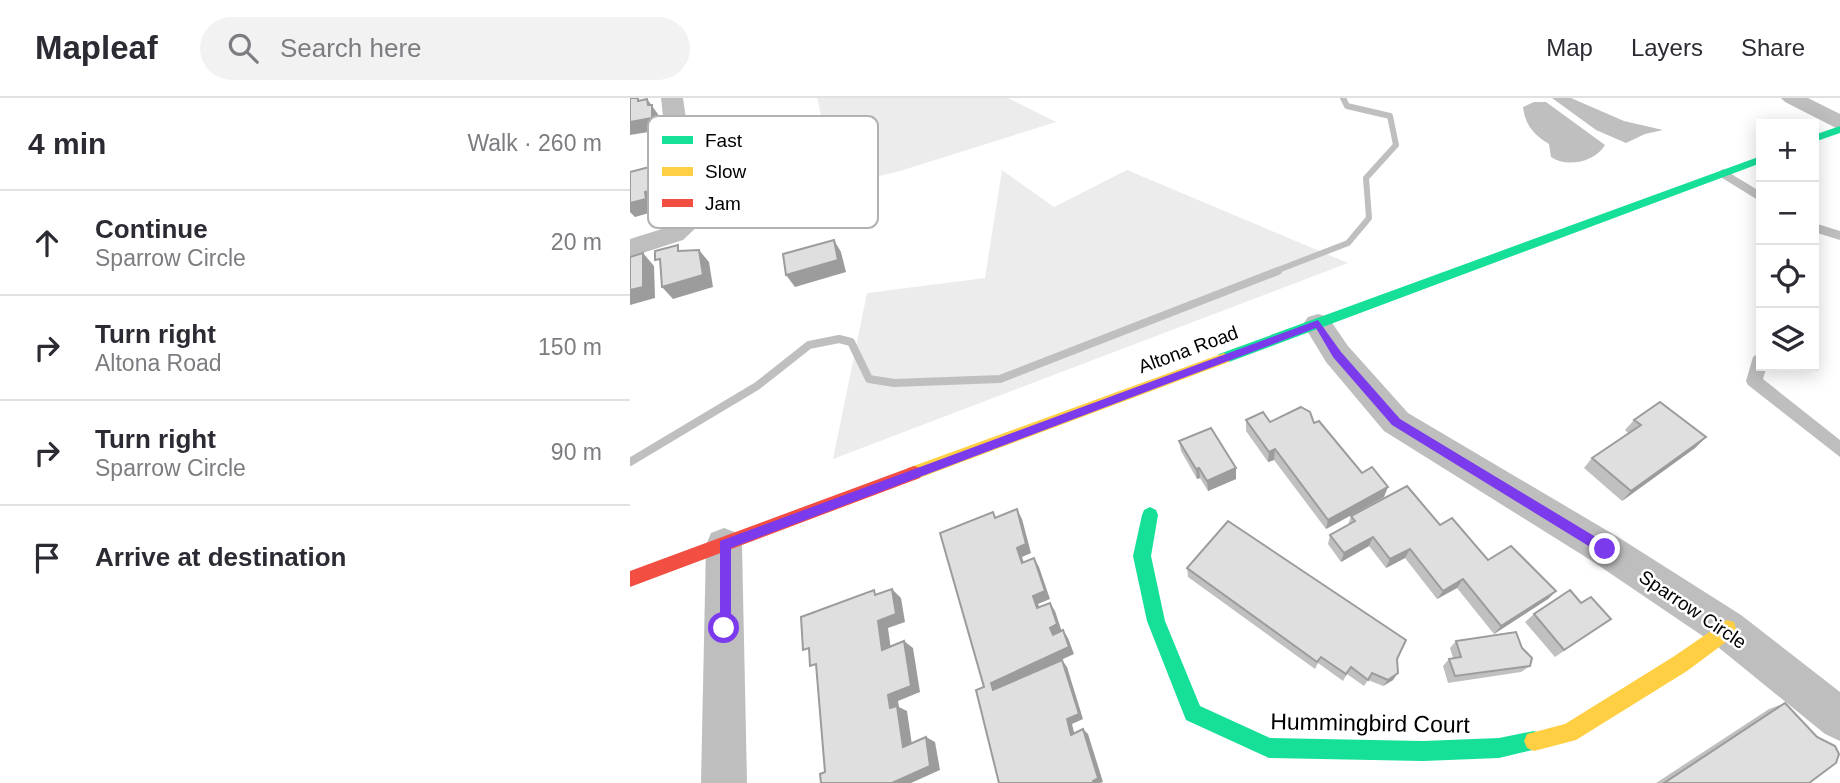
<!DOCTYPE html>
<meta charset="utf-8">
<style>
:root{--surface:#fff;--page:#f2f2f3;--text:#2b2b33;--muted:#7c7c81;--line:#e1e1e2}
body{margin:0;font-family:Arial,sans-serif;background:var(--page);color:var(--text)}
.controls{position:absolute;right:21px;top:21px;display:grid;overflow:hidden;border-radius:0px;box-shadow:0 4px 18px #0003}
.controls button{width:63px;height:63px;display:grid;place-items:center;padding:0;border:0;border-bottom:2px solid var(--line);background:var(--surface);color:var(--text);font:35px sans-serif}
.stop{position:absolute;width:21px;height:21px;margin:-16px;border:5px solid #7c3aed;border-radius:50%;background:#fff}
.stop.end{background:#7c3aed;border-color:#fff;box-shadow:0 2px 7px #0008}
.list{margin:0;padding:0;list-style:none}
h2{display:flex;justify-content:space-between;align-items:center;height:91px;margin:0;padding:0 28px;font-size:30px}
h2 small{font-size:23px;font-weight:400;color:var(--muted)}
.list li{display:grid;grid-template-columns:46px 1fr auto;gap:21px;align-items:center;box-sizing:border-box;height:105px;padding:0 28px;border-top:2px solid var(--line)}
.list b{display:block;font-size:26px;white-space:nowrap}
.list p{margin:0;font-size:23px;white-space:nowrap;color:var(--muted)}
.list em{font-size:23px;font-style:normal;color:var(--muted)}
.icon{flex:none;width:38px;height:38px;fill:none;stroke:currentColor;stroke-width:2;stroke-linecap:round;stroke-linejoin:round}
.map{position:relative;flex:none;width:1210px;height:685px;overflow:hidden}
header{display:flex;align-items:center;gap:42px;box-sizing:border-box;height:98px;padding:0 35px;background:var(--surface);border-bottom:2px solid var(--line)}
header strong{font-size:33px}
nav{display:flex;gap:38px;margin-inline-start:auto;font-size:24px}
.search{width:490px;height:63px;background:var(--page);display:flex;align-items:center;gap:18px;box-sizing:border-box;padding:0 24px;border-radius:38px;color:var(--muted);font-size:26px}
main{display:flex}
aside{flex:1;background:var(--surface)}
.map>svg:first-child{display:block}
</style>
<header>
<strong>Mapleaf</strong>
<div class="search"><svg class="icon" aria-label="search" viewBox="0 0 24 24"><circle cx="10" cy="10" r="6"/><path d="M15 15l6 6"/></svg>Search here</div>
<nav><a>Map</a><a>Layers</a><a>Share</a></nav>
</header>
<main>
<aside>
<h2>4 min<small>Walk · 260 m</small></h2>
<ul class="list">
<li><svg class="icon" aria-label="ahead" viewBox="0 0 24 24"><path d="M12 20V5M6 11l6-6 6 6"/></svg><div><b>Continue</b><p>Sparrow Circle</p></div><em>20 m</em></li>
<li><svg class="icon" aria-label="right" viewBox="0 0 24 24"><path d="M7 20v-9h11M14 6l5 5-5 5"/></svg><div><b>Turn right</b><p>Altona Road</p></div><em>150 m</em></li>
<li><svg class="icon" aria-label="right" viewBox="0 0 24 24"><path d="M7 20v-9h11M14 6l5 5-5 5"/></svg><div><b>Turn right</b><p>Sparrow Circle</p></div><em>90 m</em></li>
<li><svg class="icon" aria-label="arrive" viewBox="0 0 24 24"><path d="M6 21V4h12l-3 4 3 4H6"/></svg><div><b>Arrive at destination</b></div></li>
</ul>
</aside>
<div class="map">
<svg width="1210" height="685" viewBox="0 0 1210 685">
<rect width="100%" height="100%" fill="#fff"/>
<!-- green -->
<g fill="#ececec">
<path d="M187 0H378L426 24 270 73 208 88Z"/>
<path d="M372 72 424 109 497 72 718 165 203 361 237 195 355 180Z"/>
</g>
<!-- water -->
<g fill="#bfbfbf">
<path d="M922 0H941L994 23 1033 32 1015 36 996 45 966 32Z"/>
<path d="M904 4H916L975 47C965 64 937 70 921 59L919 46C904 37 895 27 893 9Z"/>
</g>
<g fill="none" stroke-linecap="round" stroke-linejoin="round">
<!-- stream-far1 -->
<path stroke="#bfbfbf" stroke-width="6" d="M643 174 718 145 739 120 736 80 766 47 760 18 717 8 713 0"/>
<!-- stream -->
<path stroke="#bfbfbf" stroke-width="8" d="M0 364 127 288 179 247 209 241 221 244 239 281 264 285 370 281 648 173"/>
<!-- lane -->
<g fill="#bebebe" fill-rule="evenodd">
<path d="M1093 71 1131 94V104L1089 78 1087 75Z"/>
<path d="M1184 125 1210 133V142L1184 134Z"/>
<path d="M1131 253V268H1137L1133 281 1210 342V359L1118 287 1116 283 1123 259Z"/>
</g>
<!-- street -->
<g fill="#bebebe" fill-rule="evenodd">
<path d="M31 0H53L71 125 53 142 0 159V141L35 130 45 122Z"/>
<path d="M1151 0H1178L1210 16V32L1155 4Z"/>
<path d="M688 216 698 219 718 248 778 315 988 439 1111 517 1210 594V643L1195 636 1083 545 962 463 754 333 696 264 673 226 678 219Z"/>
<path d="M94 430 107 435 112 447 117 685H71L76 447 81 435Z"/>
</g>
<!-- fast -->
<g fill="#16e098" fill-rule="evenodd">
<path d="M1210 28V35L1184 44V37Z"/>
<path d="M1131 58V65L599 264H589L587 260 589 256Z"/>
<path d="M520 409 526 412 528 417 521 458 535 523 570 608 640 640 793 643 869 640 904 633 911 636 914 643 911 650 869 660 793 663 639 660 556 622 517 523 503 458 512 417 514 412Z"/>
</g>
<!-- slow -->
<g fill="#ffcf43" fill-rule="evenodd">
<path d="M594 255 601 260 599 264 284 382 278 380 276 375 278 370Z"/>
<path d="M1097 522 1104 524 1106 531 1104 538 1057 573 946 642 904 653 897 650 894 643 897 636 935 626 1043 559Z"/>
</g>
<!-- jam -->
<path fill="#f24e42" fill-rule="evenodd" d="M284 368 290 370 292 375 290 380 0 489V473Z"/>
</g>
<!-- wall -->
<g fill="#c0c0c0">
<path d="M616 322 684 325 754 399 696 431 644 362 638 364 616 333Z"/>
<path d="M1004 322 1076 339 1065 350 992 403 954 370 962 360 998 335 995 332Z"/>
<path d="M549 343 606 381 578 393 570 380 567 381 551 353Z"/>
<path d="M721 418 810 427 858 462 926 493 918 501 864 536 827 490 807 501 775 460 756 470 739 448 711 464 698 446 700 437 718 427Z"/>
<path d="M557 470 767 561 763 582 753 588 738 582 734 588 717 576 713 583 688 565 685 571 558 479Z"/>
<path d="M904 516 971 528 925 559 895 524Z"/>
<path d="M826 543 900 568 891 574 818 585 813 568 819 561 823 560 820 550Z"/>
<path d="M1155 605 1179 685H1026L1139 611Z"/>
</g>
<!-- shaded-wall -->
<g fill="#9c9c9c">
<path d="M17 1 30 19 31 32 0 37V24L18 7Z"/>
<path d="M27 67 36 79 39 102 25 106 26 113 5 119 0 114V105L15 94Z"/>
<path d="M204 142 211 154 216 174 165 189 156 177Z"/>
<path d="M69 152 79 164 83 189 43 201 32 189Z"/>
<path d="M13 155 24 168 25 200 0 207V192Z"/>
<path d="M1076 339 1065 350 992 403 1001 393Z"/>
<path d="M645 351 644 362 638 364 639 354Z"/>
<path d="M569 370 570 380 567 381 566 371Z"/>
<path d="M606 370V381L578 393 577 383Z"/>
<path d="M758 389 754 399 696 431 698 422Z"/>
<path d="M387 411 392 421 401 455 392 459 397 474 392 465 387 450Z"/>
<path d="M743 439 739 448 711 464 714 455Z"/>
<path d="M780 451 775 460 756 470 760 461Z"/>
<path d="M404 460 409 469 420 501 408 506 413 518 407 510 403 498Z"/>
<path d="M833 481 827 490 807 501 813 493Z"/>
<path d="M262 491 271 500 275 524 258 530 262 559 252 552 248 523Z"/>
<path d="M926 493 918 501 864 536 871 528Z"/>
<path d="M420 505 425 513 432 534 423 537 420 530Z"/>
<path d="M433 532 438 540 444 556 368 591 363 592 361 585Z"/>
<path d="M274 543 283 550 290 594 268 603 269 609 277 613 283 654 273 649 260 610 258 597Z"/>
<path d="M432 562 437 569 453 621 442 626 446 642 441 637 437 621Z"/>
<path d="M768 575 763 582 753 588 758 582Z"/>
<path d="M453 631 458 636 473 684 470 685H463Z"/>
<path d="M296 639 305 644 310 672 281 685H262Z"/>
</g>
<!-- building -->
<g fill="#dfdfdf" stroke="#9c9c9c" stroke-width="2">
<path d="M0 0H8V3L17 1 18 7H22V20L0 24Z"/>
<path d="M27 67 30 90 15 94 16 101 0 105V74Z"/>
<path d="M204 142 208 162 156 177 153 156Z"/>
<path d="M48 147V153L69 152 73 177 32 189 30 161 25 162V153Z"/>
<path d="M13 155V189L0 192V159Z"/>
<path d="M1030 304 1076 339 1001 393 962 360 1011 327 1004 322Z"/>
<path d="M671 309 680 314 684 325 689 323 732 375 742 369 758 389 698 422 645 351 639 354 616 322 633 314 640 324Z"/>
<path d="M581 330 606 370 577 383 569 370 566 371 549 343Z"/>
<path d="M777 388 810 427 822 420 858 462 881 448 926 493 871 528 833 481 813 493 780 451 760 461 743 439 714 455 700 437 725 423 721 418Z"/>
<path d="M387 411 396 446 387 450 392 465 404 460 415 493 403 498 407 510 420 505 427 526 420 530 423 537 433 532 439 549 361 585 363 592 432 562 449 616 437 621 441 637 453 631 468 680 463 683V685H369L346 592 354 589 310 435 363 414 365 420Z"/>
<path d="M598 423 776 542 767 561 768 575 758 582 742 575 738 582 721 569 716 576 691 559 687 564 557 470Z"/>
<path d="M262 491 266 516 248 523 252 552 274 543 281 588 258 597 260 610 267 608 273 649 296 639 300 668 262 685H191L190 676 195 674 186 566 180 568 179 550 173 552 171 519 244 492 245 497Z"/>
<path d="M940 492 951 505 961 499 981 521 934 552 904 516Z"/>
<path d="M886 534 892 550 902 560 900 568 825 578 819 561 831 559 826 543Z"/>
<path d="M1155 605 1187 639 1205 648 1209 656 1206 665 1179 685H1034Z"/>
</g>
<!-- route -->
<path fill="#7c3aed" d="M688 222 711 254 770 321 979 447V455H970L762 327 703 259 686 230 101 450V530L94 537 90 535V443Z"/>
<g text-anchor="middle" stroke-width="5" stroke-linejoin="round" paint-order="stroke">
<!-- street labels -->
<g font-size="19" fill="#000" stroke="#fff">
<text transform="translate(558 251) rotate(-20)" y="7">Altona Road</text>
<text transform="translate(1063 511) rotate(34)" y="7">Sparrow Circle</text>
</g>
<!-- near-street labels -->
<g font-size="23" fill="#000" stroke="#fff">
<text transform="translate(740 625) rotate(1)" y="8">Hummingbird Court</text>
</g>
</g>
<!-- legend -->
<rect x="18" y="18" width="230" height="112" rx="10" fill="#fff" stroke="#b2b2b2" stroke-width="2"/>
<rect x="32" y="38" width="31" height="8" fill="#16e098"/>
<rect x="32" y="69" width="31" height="9" fill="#ffcf43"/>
<rect x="32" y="101" width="31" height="8" fill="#f24e42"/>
<g font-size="19" fill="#000">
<text x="75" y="49">Fast</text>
<text x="75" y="80">Slow</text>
<text x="75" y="112">Jam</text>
</g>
</svg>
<div class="controls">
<button>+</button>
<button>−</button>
<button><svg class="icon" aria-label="locate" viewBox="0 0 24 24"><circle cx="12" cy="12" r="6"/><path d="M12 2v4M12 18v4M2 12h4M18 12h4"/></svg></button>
<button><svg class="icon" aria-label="layers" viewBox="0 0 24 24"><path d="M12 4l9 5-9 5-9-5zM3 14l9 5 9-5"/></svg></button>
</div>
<div class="stop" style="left:94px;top:530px"></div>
<div class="stop end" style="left:975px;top:451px"></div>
</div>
</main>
